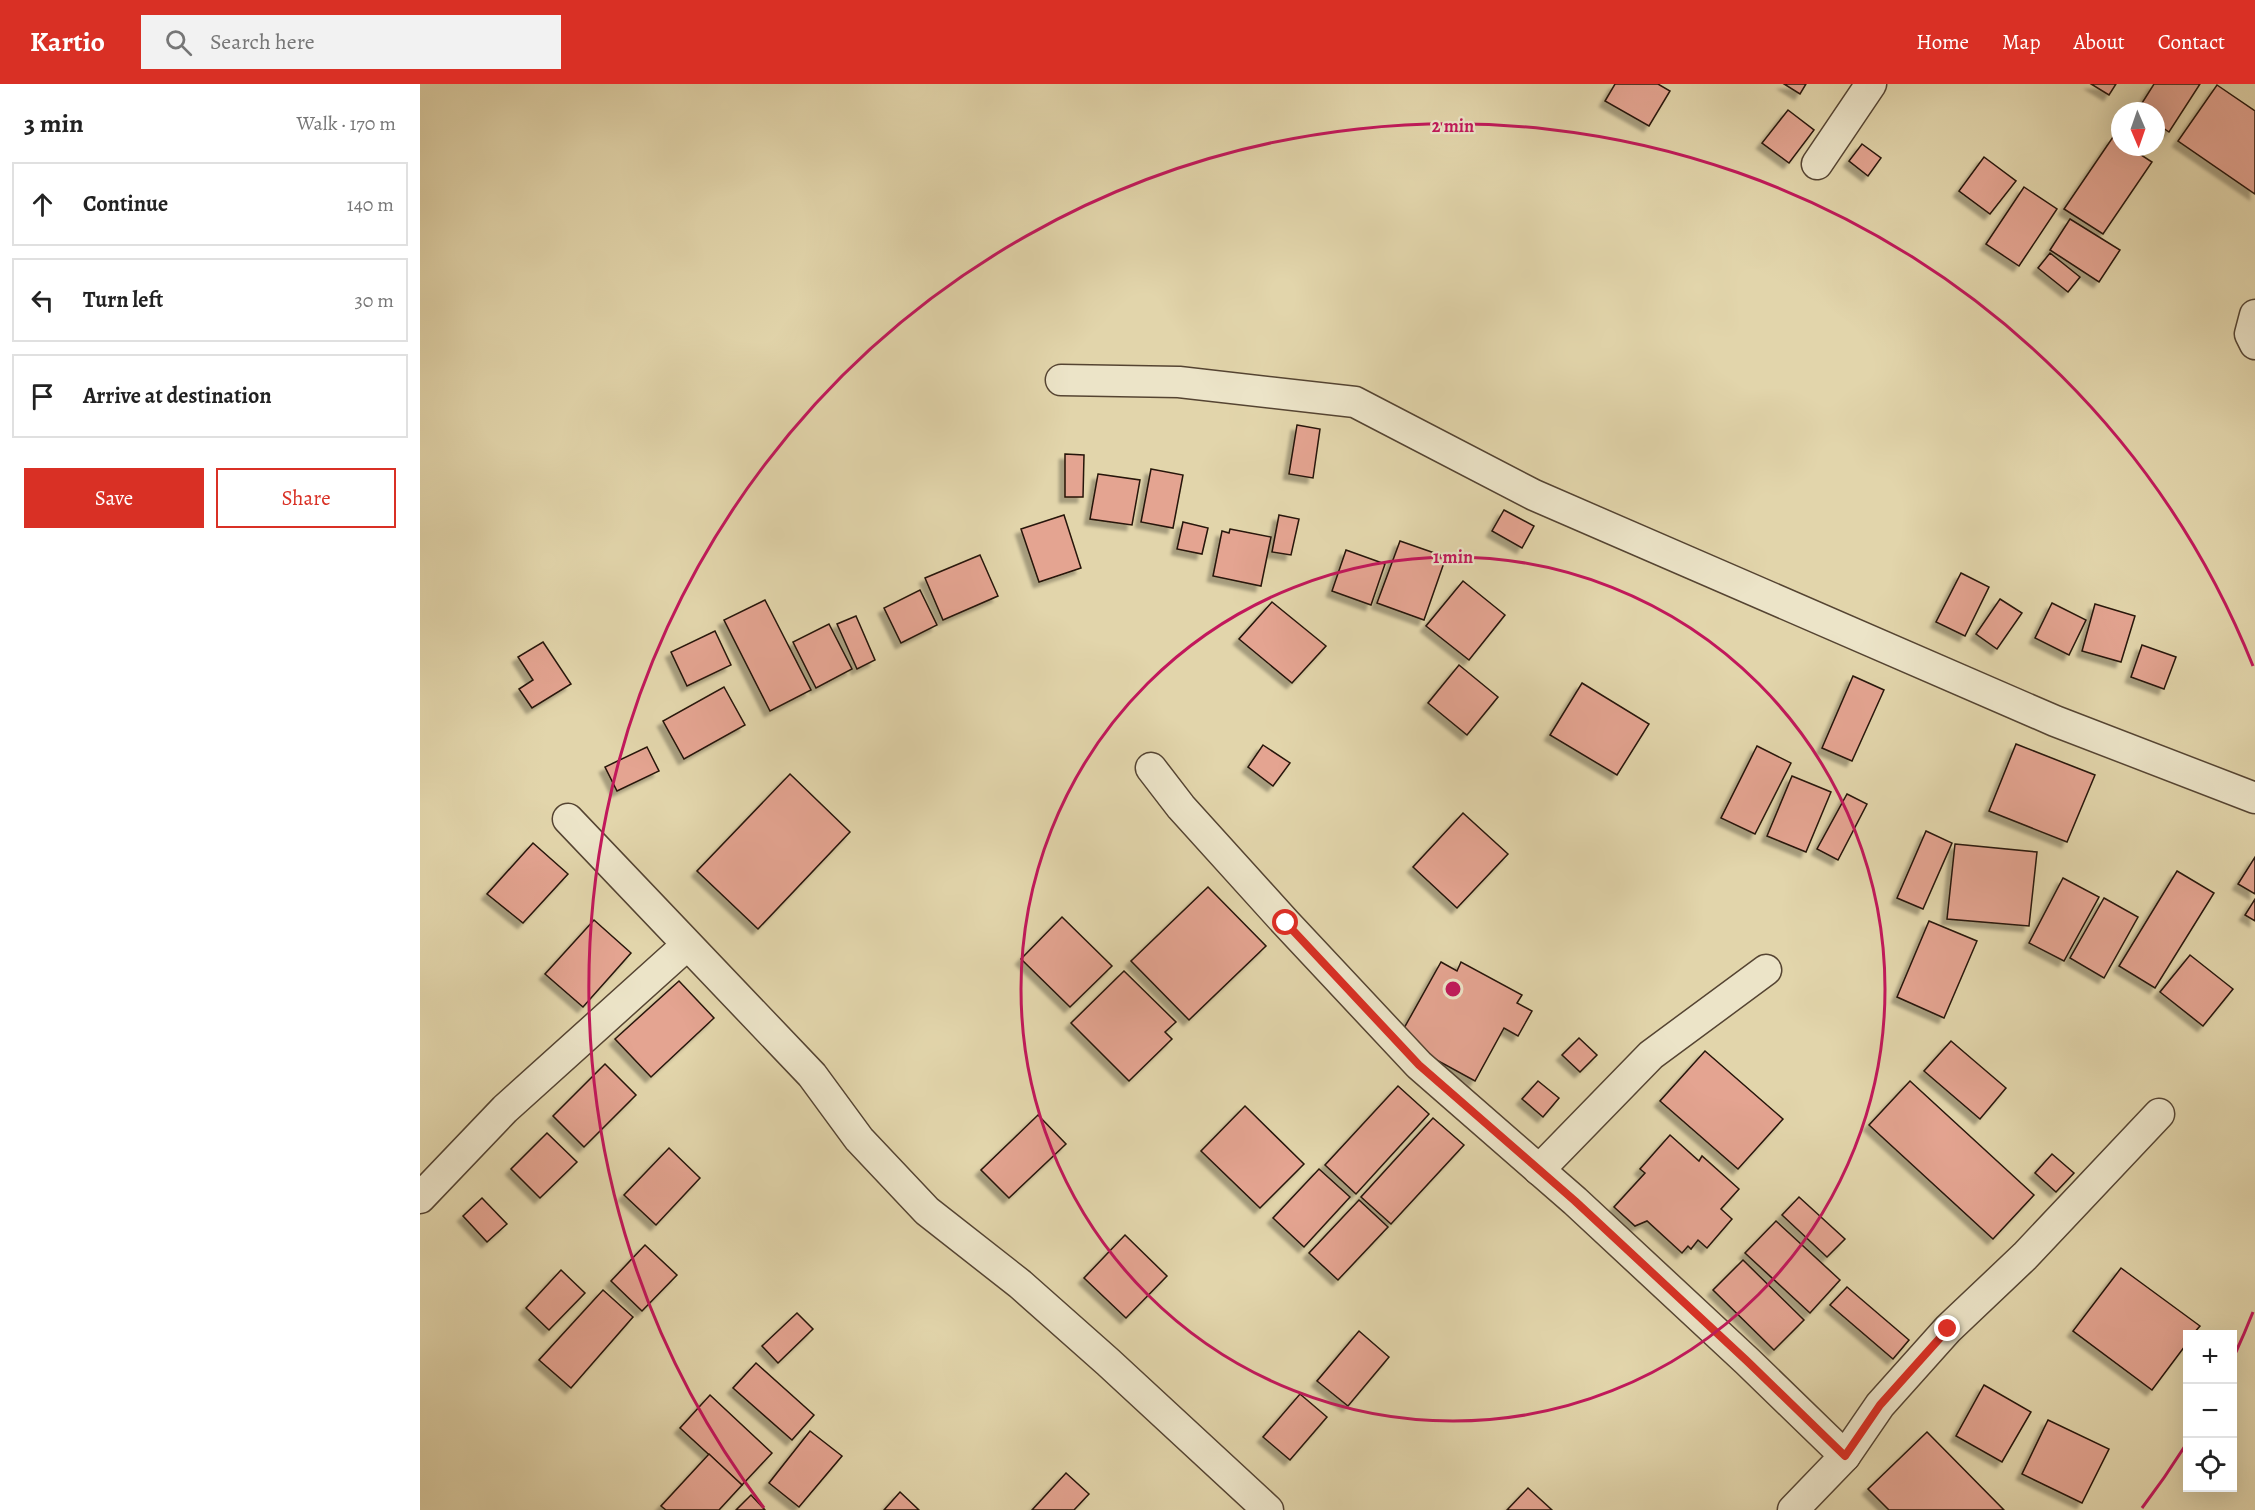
<!DOCTYPE html>
<meta charset="utf-8">
<style>
:root{--surface:#fff;--page:#f2f2f2;--text:#222;--muted:#767676;--line:#e0e0e0;--accent:#d93025}
body{margin:0;font-family:Alegreya,serif;background:var(--page);color:var(--text)}
.controls{position:absolute;right:18px;bottom:18px;display:grid;overflow:hidden;border-radius:0px;box-shadow:0 6px 24px #0002}
.controls button{width:54px;height:54px;display:grid;place-items:center;padding:0;border:0;border-bottom:2px solid var(--line);background:var(--surface);color:var(--text);font:30px sans-serif}
.compass{position:absolute;left:1691px;top:18px;width:54px;height:54px;border-radius:50%;background:var(--surface);box-shadow:0 6px 24px #0002;rotate:178deg}
.stop{position:absolute;width:18px;height:18px;margin:-14px;border:4px solid #d93025;border-radius:50%;background:#fff}
.stop.end{background:#d93025;border-color:#fff;box-shadow:0 2px 6px #0008}
.list{margin:0;padding:0;list-style:none}
h2{display:flex;justify-content:space-between;align-items:center;height:78px;margin:0;padding:0 24px;font-size:26px}
h2 small{font-size:20px;font-weight:400;color:var(--muted)}
.list li{display:grid;grid-template-columns:39px 1fr auto;gap:18px;align-items:center;box-sizing:border-box;height:84px;margin:0 12px 12px;padding:0 12px;border:2px solid var(--line);border-radius:0px}
.list b{display:block;font-size:22px;white-space:nowrap}
.list em{font-size:20px;font-style:normal;color:var(--muted)}
.actions{display:flex;gap:12px;padding:18px 24px}
.actions a{flex:1;padding:14px 0;border:2px solid var(--accent);border-radius:0px;text-align:center;font-size:21px;color:var(--accent)}
.actions .main{background:var(--accent);color:#fff}
.icon{flex:none;width:33px;height:33px;fill:none;stroke:currentColor;stroke-width:2;stroke-linecap:round;stroke-linejoin:round}
.map{position:relative;flex:none;width:1835px;height:1426px;overflow:hidden}
header{display:flex;align-items:center;gap:36px;box-sizing:border-box;height:84px;padding:0 30px;background:var(--accent);color:#fff}
header strong{font-size:28px}
nav{display:flex;gap:33px;margin-inline-start:auto;font-size:21px}
.search{width:420px;height:54px;background:var(--page);display:flex;align-items:center;gap:15px;box-sizing:border-box;padding:0 21px;border-radius:0px;color:var(--muted);font-size:22px}
main{display:flex}
aside{flex:1;background:var(--surface)}
.map>svg:first-child{display:block}
</style>
<header>
<strong>Kartio</strong>
<div class="search"><svg class="icon" aria-label="search" viewBox="0 0 24 24"><circle cx="10" cy="10" r="6"/><path d="M15 15l6 6"/></svg>Search here</div>
<nav><a>Home</a><a>Map</a><a>About</a><a>Contact</a></nav>
</header>
<main>
<aside>
<h2>3 min<small>Walk · 170 m</small></h2>
<ul class="list">
<li><svg class="icon" aria-label="ahead" viewBox="0 0 24 24"><path d="M12 20V5M6 11l6-6 6 6"/></svg><div><b>Continue</b></div><em>140 m</em></li>
<li><svg class="icon" aria-label="left" viewBox="0 0 24 24"><path d="M17 20v-9H6M10 6l-5 5 5 5"/></svg><div><b>Turn left</b></div><em>30 m</em></li>
<li><svg class="icon" aria-label="arrive" viewBox="0 0 24 24"><path d="M6 21V4h12l-3 4 3 4H6"/></svg><div><b>Arrive at destination</b></div></li>
</ul>
<div class="actions"><a class="main">Save</a><a>Share</a></div>
</aside>
<div class="map">
<svg width="1835" height="1426" viewBox="0 0 1835 1426">
<defs>
<filter id="shadow"><feDropShadow dx="-5.5" dy="5.5" stdDeviation="1.5" flood-color="#0004"/></filter>
</defs>
<rect width="100%" height="100%" fill="#e2d5ab"/>
<filter id="stains"><feTurbulence type="fractalNoise" baseFrequency=".00333" numOctaves="4"/><feColorMatrix values="0 0 0 0 .2 0 0 0 0 .09 0 0 0 0 .02 0 0 0 .5 -.17"/></filter>
<radialGradient id="worn" r=".72"><stop offset=".6" stop-color="#630" stop-opacity="0"/><stop offset="1" stop-color="#630" stop-opacity=".3"/></radialGradient>
<!-- building -->
<g fill="#e4a491" stroke="#261409" stroke-width="1.5" filter="url(#shadow)">
<path d="M1195 0H1238L1250 7 1229 42 1185 17Z"/>
<path d="M1364 0H1386L1380 10Z"/>
<path d="M1671 0H1696L1689 11Z"/>
<path d="M1734 0H1780L1749 48 1736 39V27H1717Z"/>
<path d="M1797 1 1835 27V110L1758 57Z"/>
<path d="M1368 26 1394 46 1369 79 1342 59Z"/>
<path d="M1693 53 1700 57V63H1709L1732 78 1683 150 1644 125Z"/>
<path d="M1442 60 1461 74 1448 92 1429 77Z"/>
<path d="M1564 73 1596 97 1570 130 1539 107Z"/>
<path d="M1604 103 1637 125 1599 182 1566 160Z"/>
<path d="M1650 135 1700 166 1679 198 1630 166Z"/>
<path d="M1630 169 1660 193 1648 208 1618 184Z"/>
<path d="M877 341 900 345 893 394 869 390Z"/>
<path d="M645 370 664 371 663 413H645Z"/>
<path d="M731 385 763 391 753 444 721 438Z"/>
<path d="M678 390 720 396 712 441 670 435Z"/>
<path d="M1084 426 1114 442 1102 464 1072 447Z"/>
<path d="M644 431 661 484 619 498 601 445Z"/>
<path d="M859 431 879 435 871 471 852 468Z"/>
<path d="M763 438 788 444 782 470 757 465Z"/>
<path d="M810 445 851 453 841 502 793 492 802 447 809 449Z"/>
<path d="M980 457 1026 473 1004 536 957 519Z"/>
<path d="M926 466 965 480 951 521 912 507Z"/>
<path d="M560 471 578 512 523 536 505 494Z"/>
<path d="M1541 489 1569 503 1545 552 1516 538Z"/>
<path d="M1043 497 1085 531 1049 576 1006 542Z"/>
<path d="M500 506 517 541 481 559 464 524Z"/>
<path d="M1580 515 1602 529 1577 565 1556 550Z"/>
<path d="M345 516 391 606 350 627 304 536Z"/>
<path d="M852 518 906 562 872 599 819 555Z"/>
<path d="M1632 519 1666 536 1649 571 1615 554Z"/>
<path d="M1675 520 1715 532 1701 578 1662 567Z"/>
<path d="M436 532 455 576 437 585 417 540Z"/>
<path d="M409 540 432 585 396 604 373 558Z"/>
<path d="M295 547 311 581 267 602 251 568Z"/>
<path d="M123 558 151 600 112 624 99 605 113 596 98 573Z"/>
<path d="M1722 561 1756 573 1744 605 1711 593Z"/>
<path d="M1039 581 1078 613 1047 651 1008 619Z"/>
<path d="M1433 592 1464 606 1432 677 1402 664Z"/>
<path d="M1162 599 1229 640 1197 691 1130 651Z"/>
<path d="M304 603 325 641 264 675 243 637Z"/>
<path d="M1596 660 1675 691 1647 758 1569 727Z"/>
<path d="M843 661 870 679 853 702 828 683Z"/>
<path d="M1337 662 1371 679 1335 750 1301 734Z"/>
<path d="M227 663 239 687 197 707 185 683Z"/>
<path d="M370 690 430 748 338 845 277 787Z"/>
<path d="M1372 692 1411 708 1386 768 1347 752Z"/>
<path d="M1427 710 1447 720 1418 776 1397 765Z"/>
<path d="M1043 729 1088 770 1037 824 993 783Z"/>
<path d="M1506 747 1532 759 1503 825 1477 814Z"/>
<path d="M113 759 148 790 103 839 67 810Z"/>
<path d="M1535 760 1617 768 1609 842 1527 835Z"/>
<path d="M1835 773V810L1818 800Z"/>
<path d="M1757 787 1794 809 1735 904 1699 882Z"/>
<path d="M1643 794 1679 813 1644 877 1609 859Z"/>
<path d="M788 803 846 862 769 936 711 877Z"/>
<path d="M1684 814 1718 833 1684 894 1650 874Z"/>
<path d="M1835 815V837L1825 831Z"/>
<path d="M642 833 692 882 650 923 601 875Z"/>
<path d="M174 836 211 869 163 923 125 890Z"/>
<path d="M1509 837 1557 857 1524 934 1477 913Z"/>
<path d="M1770 871 1813 905 1783 942 1740 908Z"/>
<path d="M1021 878 1037 887 1041 878 1102 911 1097 919 1112 927 1098 952 1084 944 1055 997 978 955Z"/>
<path d="M704 887 756 938 745 948 752 955 709 997 651 939Z"/>
<path d="M259 897 294 934 231 993 195 955Z"/>
<path d="M1159 954 1177 971 1160 988 1142 971Z"/>
<path d="M1531 957 1586 1004 1560 1035 1504 987Z"/>
<path d="M1285 967 1363 1035 1318 1085 1240 1017Z"/>
<path d="M185 980 216 1011 164 1063 133 1032Z"/>
<path d="M1118 997 1139 1014 1123 1033 1102 1015Z"/>
<path d="M1490 997 1614 1111 1573 1155 1449 1041Z"/>
<path d="M978 1002 1009 1030 936 1110 905 1081Z"/>
<path d="M825 1022 884 1080 840 1124 781 1067Z"/>
<path d="M618 1031 646 1060 589 1114 561 1086Z"/>
<path d="M1013 1034 1044 1061 971 1140 941 1113Z"/>
<path d="M127 1049 157 1078 120 1114 91 1085Z"/>
<path d="M1250 1051 1279 1077 1282 1072 1319 1105 1301 1125 1312 1135 1287 1164 1278 1156 1271 1165 1268 1162 1262 1169 1227 1137 1215 1142 1194 1123 1225 1089 1220 1085Z"/>
<path d="M249 1064 280 1094 236 1141 204 1111Z"/>
<path d="M1632 1070 1654 1089 1636 1108 1615 1089Z"/>
<path d="M899 1085 930 1113 884 1163 853 1134Z"/>
<path d="M1379 1113 1425 1155 1407 1173 1362 1131Z"/>
<path d="M62 1114 87 1140 67 1158 43 1132Z"/>
<path d="M939 1116 968 1143 918 1196 889 1169Z"/>
<path d="M1356 1137 1420 1196 1390 1229 1325 1169Z"/>
<path d="M705 1151 747 1192 706 1234 664 1194Z"/>
<path d="M225 1161 257 1191 222 1227 191 1197Z"/>
<path d="M1323 1176 1384 1236 1354 1266 1293 1206Z"/>
<path d="M1701 1184 1780 1242 1773 1250H1768V1258L1732 1306 1653 1247Z"/>
<path d="M141 1186 165 1209 129 1246 106 1224Z"/>
<path d="M1427 1203 1489 1256 1473 1275 1410 1221Z"/>
<path d="M183 1206 213 1233 151 1304 119 1276Z"/>
<path d="M377 1229 393 1245 358 1279 342 1262Z"/>
<path d="M939 1247 969 1273 928 1322 897 1297Z"/>
<path d="M336 1279 394 1331 372 1356 313 1304Z"/>
<path d="M1564 1301 1611 1328 1582 1378 1536 1352Z"/>
<path d="M880 1310 907 1333 870 1376 843 1353Z"/>
<path d="M290 1311 352 1369 322 1401 260 1344Z"/>
<path d="M1628 1336 1689 1365 1662 1419 1602 1390Z"/>
<path d="M390 1347 422 1372 379 1423 349 1399Z"/>
<path d="M1507 1348 1584 1426H1469L1448 1405Z"/>
<path d="M289 1370 322 1401 299 1426H246L241 1422Z"/>
<path d="M646 1389 669 1410 654 1426H612Z"/>
<path d="M1108 1404 1132 1426H1087Z"/>
<path d="M480 1408 499 1426H464Z"/>
<path d="M331 1411 345 1426H316Z"/>
</g>
<g fill="none" stroke-linecap="round" stroke-linejoin="round">
<defs>
<g id="street">
<path d="M1397 80 1451 0"/>
<path d="M1835 231 1830 250 1835 260"/>
<path d="M641 296 759 298 935 318 1114 411 1635 637 1835 714"/>
<path d="M731 684 761 723 866 839 999 981 1155 1117 1327 1277 1425 1372"/>
<path d="M148 735 392 991 439 1055 507 1127 600 1200 688 1278 848 1426"/>
<path d="M1119 1086 1231 971 1346 886"/>
<path d="M0 1114 85 1025 267 861"/>
<path d="M1373 1426 1425 1372 1460 1321 1528 1245 1605 1172 1739 1030"/>
</g>
</defs>
<!-- street casing -->
<use href="#street" stroke="#554432" stroke-width="33"/>
<!-- street -->
<use href="#street" stroke="#ece4c8" stroke-width="30"/>
</g>
<g fill="none" stroke-linecap="round" stroke-linejoin="round">
<!-- route -->
<path stroke="#d93025" stroke-width="8" d="M866 839 999 981 1155 1117 1327 1277 1425 1372 1460 1321 1528 1245"/>
</g>
<!-- distance rings -->
<g fill="none" stroke="#c2185b" stroke-width="3">
<circle cx="1033" cy="905" r="432"/>
<path d="M1833 1228A863 863 0 0 1 1815 1270M1765 1362A863 863 0 0 1 1722 1424M344 1424A863 863 0 1 1 1833 582"/>
</g>
<circle cx="1033" cy="905" r="9" fill="#c2185b" stroke="#ece4c8" stroke-width="3"/>
<g font-size="18" text-anchor="middle" font-weight="bold" fill="#c2185b" stroke="#ece4c8" stroke-width="4.5" stroke-linejoin="round" paint-order="stroke">
<text x="1033" y="48">2 min</text>
<text x="1033" y="479">1 min</text>
</g>
<rect width="100%" height="100%" filter="url(#stains)"/>
<rect width="100%" height="100%" fill="url(#worn)"/>
</svg>
<div class="controls">
<button>+</button>
<button>−</button>
<button><svg class="icon" aria-label="locate" viewBox="0 0 24 24"><circle cx="12" cy="12" r="6"/><path d="M12 2v4M12 18v4M2 12h4M18 12h4"/></svg></button>
</div>
<svg class="compass" viewBox="-18 -18 36 36"><path d="M0-13l5 13h-10z" fill="#e53935"/><path d="M0 13l5-13h-10z" fill="#767676"/></svg>
<div class="stop" style="left:866px;top:839px"></div>
<div class="stop end" style="left:1528px;top:1245px"></div>
</div>
</main>
